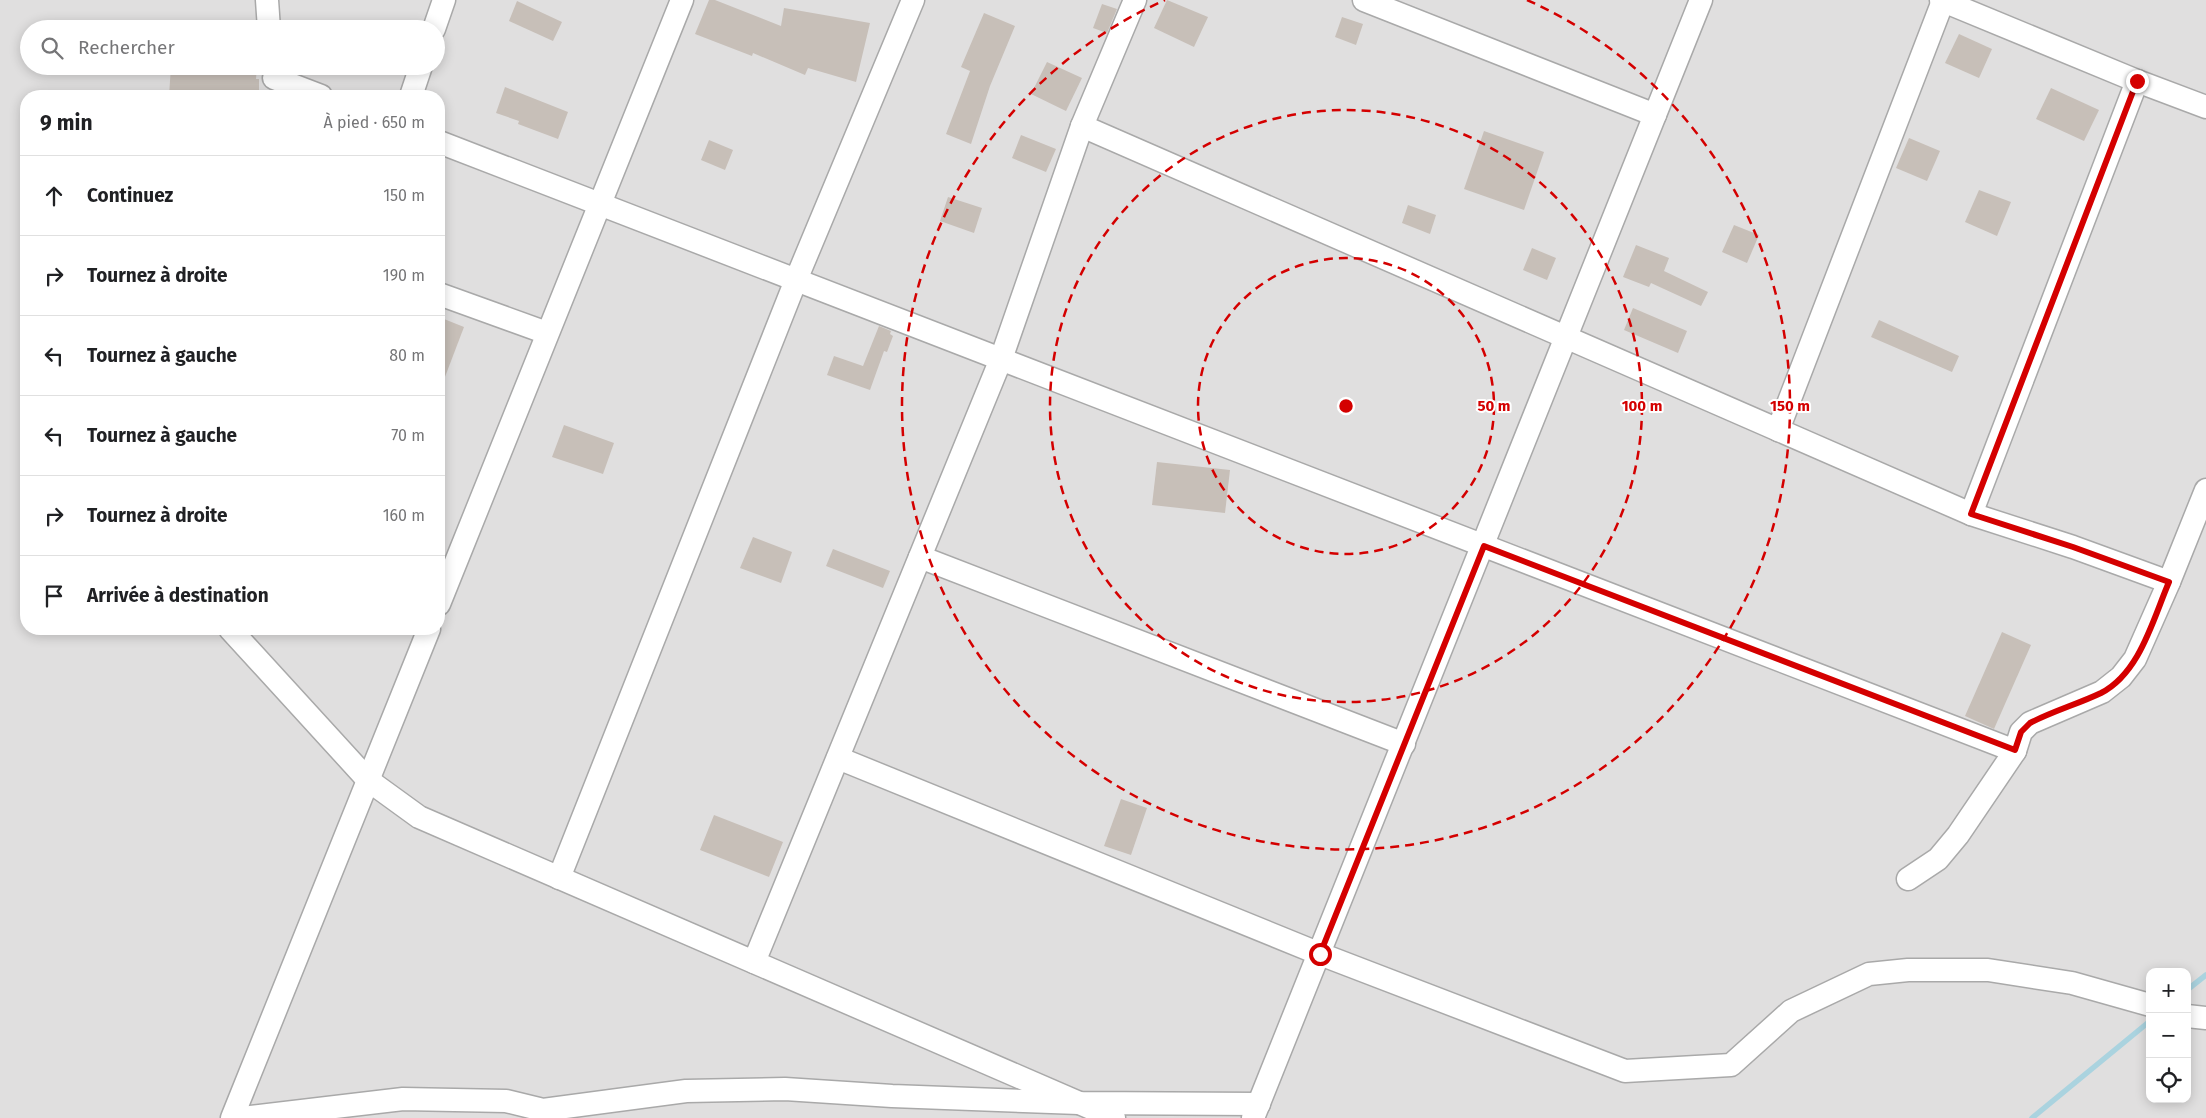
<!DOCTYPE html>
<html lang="fr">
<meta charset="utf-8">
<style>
:root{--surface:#fff;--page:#f6f6f6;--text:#202124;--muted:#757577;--line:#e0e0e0}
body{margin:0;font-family:"Fira Sans",sans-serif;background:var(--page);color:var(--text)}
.controls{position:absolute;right:15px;bottom:15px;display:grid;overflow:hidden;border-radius:10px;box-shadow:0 2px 12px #0003}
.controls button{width:45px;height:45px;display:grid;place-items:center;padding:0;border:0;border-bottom:1px solid var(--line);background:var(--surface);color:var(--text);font:25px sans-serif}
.stop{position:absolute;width:15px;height:15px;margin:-11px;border:4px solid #d40000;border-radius:50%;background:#fff}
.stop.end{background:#d40000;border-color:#fff;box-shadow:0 1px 5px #0008}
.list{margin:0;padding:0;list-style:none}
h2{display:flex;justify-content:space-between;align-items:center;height:65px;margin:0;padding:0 20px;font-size:21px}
h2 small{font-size:16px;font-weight:400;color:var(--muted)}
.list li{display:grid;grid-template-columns:32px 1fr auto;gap:15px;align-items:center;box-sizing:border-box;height:80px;padding:0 20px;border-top:1px solid var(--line)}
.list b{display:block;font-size:19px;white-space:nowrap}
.list em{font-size:16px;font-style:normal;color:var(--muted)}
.icon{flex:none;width:28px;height:28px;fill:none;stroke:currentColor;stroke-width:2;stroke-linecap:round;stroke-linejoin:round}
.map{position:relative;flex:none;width:2206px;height:1118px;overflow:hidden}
.search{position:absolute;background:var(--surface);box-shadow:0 2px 12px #0003;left:20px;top:20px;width:425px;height:55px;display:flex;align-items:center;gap:12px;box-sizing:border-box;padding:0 18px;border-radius:28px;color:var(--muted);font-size:19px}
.panel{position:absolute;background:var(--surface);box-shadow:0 2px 12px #0003;left:20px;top:90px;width:425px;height:545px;border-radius:20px}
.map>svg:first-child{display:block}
</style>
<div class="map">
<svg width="2206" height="1118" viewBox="0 0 2206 1118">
<rect width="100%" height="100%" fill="#f2efe9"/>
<!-- residential -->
<path fill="#e0dfdf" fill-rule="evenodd" d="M0 0H2206V1118H0ZM29 29H436V66H29ZM26 96H439V629H26ZM2150 972H2187V1099H2150Z"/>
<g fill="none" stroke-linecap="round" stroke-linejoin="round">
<!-- stream -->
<g stroke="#aad3df" stroke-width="5.5">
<path d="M2187 990 2206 975"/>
<path d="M2032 1118 2150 1021"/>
</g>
</g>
<!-- building -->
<g fill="#c7bfb8">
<path d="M709 0H715L781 26 784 8 870 23 856 82 808 68 805 75 753 53 752 56 695 34Z"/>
<path d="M1167 0 1208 17 1194 47 1154 28Z"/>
<path d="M517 1 562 22 553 41 509 21Z"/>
<path d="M1102 4 1117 9 1107 33 1093 28Z"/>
<path d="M984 13 1015 26 990 86 971 144 946 134 970 71 961 67Z"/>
<path d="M1342 17 1363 24 1356 45 1335 37Z"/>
<path d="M1959 34 1992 49 1979 78 1945 63Z"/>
<path d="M1047 62 1082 78 1066 111 1031 94Z"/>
<path d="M171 66H257L256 79H259V96H169Z"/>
<path d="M505 87 568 112 558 139 518 124 519 121 496 113Z"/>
<path d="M2051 88 2099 110 2084 141 2036 119Z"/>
<path d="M1484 131 1544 152 1524 210 1464 189Z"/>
<path d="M1021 135 1056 149 1046 172 1012 158Z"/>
<path d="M1909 138 1940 151 1927 181 1896 168Z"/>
<path d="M709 140 733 150 725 170 701 160Z"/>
<path d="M1979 190 2011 202 1997 236 1965 222Z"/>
<path d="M948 197 982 208 974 233 940 221Z"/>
<path d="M1408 205 1436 215 1430 234 1402 223Z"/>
<path d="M1734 225 1759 235 1747 263 1722 252Z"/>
<path d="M1636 245 1669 258 1664 271 1708 292 1701 306 1651 283 1649 287 1623 277Z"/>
<path d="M1532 248 1556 258 1547 280 1523 270Z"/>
<path d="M1633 308 1687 331 1678 353 1624 330Z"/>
<path d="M439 317 464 327 440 390H439Z"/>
<path d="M1879 320 1959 356 1952 372 1871 337Z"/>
<path d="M879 326 891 331 890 334 893 336 887 352 884 351 870 390 827 375 834 356 863 366Z"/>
<path d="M564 425 614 443 603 474 552 457Z"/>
<path d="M1157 462 1230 470 1225 513 1152 505Z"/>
<path d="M753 537 792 552 781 583 740 568Z"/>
<path d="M833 549 890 571 883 588 826 566Z"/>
<path d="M2002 632 2031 645 1994 729 1965 716Z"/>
<path d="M1121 799 1147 808 1131 855 1104 846Z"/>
<path d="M714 815 783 842 769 877 700 850Z"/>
</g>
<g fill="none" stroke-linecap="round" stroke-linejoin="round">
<defs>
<g id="minor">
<path d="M267 0 269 29"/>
<path d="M1364 0 1655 115"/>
<path d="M1941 0 2137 81 2206 107"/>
<path d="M434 29 444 0"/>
<path d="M274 78 321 96"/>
<path d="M411 96 421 66"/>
<path d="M1082 126 1971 514 2073 547 2169 582"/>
<path d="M439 142 2015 751"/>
<path d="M439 294 547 333"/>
<path d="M1778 430 1943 1"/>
<path d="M1971 514 2137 81"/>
<path d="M920 557 1404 744"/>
<path d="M439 604 682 0"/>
<path d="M230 629 368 780 419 817 1114 1118"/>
<path d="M838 758 1320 954 1625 1071 1731 1065 1791 1011 1869 974 1908 970H1988L2072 983 2150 1005"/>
<path d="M559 878 796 280 913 0"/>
<path d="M1908 879 1938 859 1958 835 2015 751 2021 732 2030 723 2102 692 2121 677 2135 659 2169 582 2206 490"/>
<path d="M754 962 1001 359 1082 126 1135 0"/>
<path d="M2187 1016 2206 1018"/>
<path d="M232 1118 429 629"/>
<path d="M242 1118 403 1099 506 1101 543 1110 686 1091 785 1089 892 1096 1079 1103 1259 1104"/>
<path d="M1253 1118 1701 0"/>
</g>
</defs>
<!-- minor casing -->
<use href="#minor" stroke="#a9a9a9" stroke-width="25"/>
<!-- minor -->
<use href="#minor" stroke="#fff" stroke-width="22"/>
</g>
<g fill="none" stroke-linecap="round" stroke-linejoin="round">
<!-- route -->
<path stroke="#d40000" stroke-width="6" d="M1320 954 1484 546 2015 750 2021 732 2030 723C2053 711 2078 704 2101 693 2140 673 2153 619 2169 582L2073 547 1971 514 2137 81"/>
</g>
<!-- distance rings -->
<g fill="none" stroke="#d40000" stroke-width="2.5" stroke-dasharray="9 6">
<circle cx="1346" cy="406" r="148"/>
<circle cx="1346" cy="406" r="296"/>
<path d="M1527 0A444 444 0 1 1 1165 0"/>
</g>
<circle cx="1346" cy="406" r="8" fill="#d40000" stroke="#fff" stroke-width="2.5"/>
<g font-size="15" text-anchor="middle" font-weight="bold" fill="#d40000" stroke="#fff" stroke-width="4" stroke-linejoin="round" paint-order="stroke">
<text x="1494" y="411">50 m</text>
<text x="1642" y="411">100 m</text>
<text x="1790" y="411">150 m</text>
</g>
</svg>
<div class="controls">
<button>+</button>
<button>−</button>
<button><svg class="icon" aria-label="locate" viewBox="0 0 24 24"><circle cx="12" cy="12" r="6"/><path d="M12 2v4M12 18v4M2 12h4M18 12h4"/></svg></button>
</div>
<div class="stop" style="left:1320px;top:954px"></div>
<div class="stop end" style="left:2137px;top:81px"></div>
<div class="search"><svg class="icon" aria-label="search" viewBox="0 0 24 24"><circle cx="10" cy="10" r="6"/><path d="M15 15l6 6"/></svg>Rechercher</div>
<section class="panel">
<h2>9 min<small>À pied · 650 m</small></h2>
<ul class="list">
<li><svg class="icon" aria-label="ahead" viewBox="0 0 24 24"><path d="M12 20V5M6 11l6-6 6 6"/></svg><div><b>Continuez</b></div><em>150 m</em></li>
<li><svg class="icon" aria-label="right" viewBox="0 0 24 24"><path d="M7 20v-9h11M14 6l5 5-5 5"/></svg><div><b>Tournez à droite</b></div><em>190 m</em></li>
<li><svg class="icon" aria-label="left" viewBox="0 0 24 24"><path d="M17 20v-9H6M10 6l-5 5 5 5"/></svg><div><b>Tournez à gauche</b></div><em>80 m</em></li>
<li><svg class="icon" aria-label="left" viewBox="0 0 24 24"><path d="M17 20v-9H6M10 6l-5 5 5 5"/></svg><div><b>Tournez à gauche</b></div><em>70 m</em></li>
<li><svg class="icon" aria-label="right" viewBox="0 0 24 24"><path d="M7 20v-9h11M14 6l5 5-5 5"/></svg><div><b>Tournez à droite</b></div><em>160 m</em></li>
<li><svg class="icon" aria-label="arrive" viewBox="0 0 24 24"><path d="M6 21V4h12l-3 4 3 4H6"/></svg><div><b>Arrivée à destination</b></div></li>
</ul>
</section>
</div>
